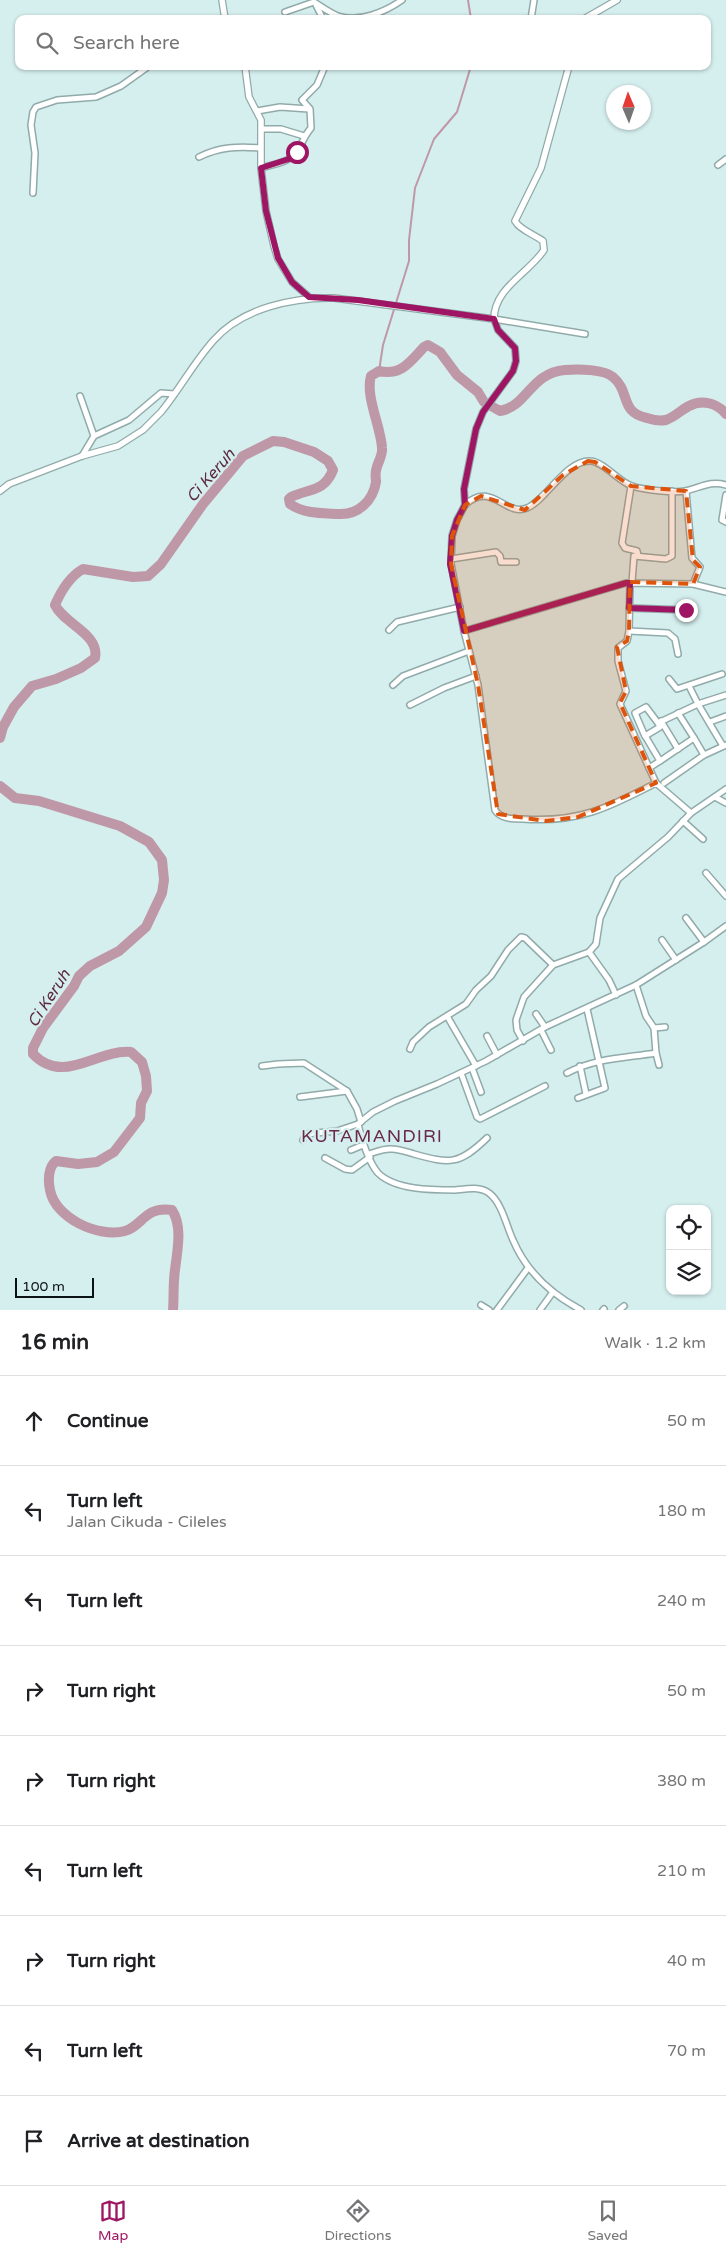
<!DOCTYPE html>
<meta charset="utf-8">
<style>
:root{--surface:#fff;--page:#f2f2f2;--text:#202124;--muted:#757577;--line:#e0e0e0;--accent:#9e1563}
body{margin:0;font-family:"Varela Round",sans-serif;background:var(--page);color:var(--text)}
.controls{position:absolute;right:15px;bottom:15px;display:grid;overflow:hidden;border-radius:10px;box-shadow:0 1px 4px #0004}
.controls button{width:45px;height:45px;display:grid;place-items:center;padding:0;border:0;border-bottom:1px solid var(--line);background:var(--surface);color:var(--text);font:25px sans-serif}
.compass{position:absolute;left:606px;top:85px;width:45px;height:45px;border-radius:50%;background:var(--surface);box-shadow:0 1px 4px #0004;rotate:358deg}
.scale{position:absolute;left:15px;bottom:12px;width:79px;box-sizing:border-box;padding-left:5px;border:2px solid #0a1213;border-top:0;font-size:14px;line-height:18px;white-space:nowrap;color:#0a1213;-webkit-text-stroke:4px #d5eeee;paint-order:stroke}
.stop{position:absolute;width:15px;height:15px;margin:-11px;border:4px solid #9e1563;border-radius:50%;background:#fff}
.stop.end{background:#9e1563;border-color:#fff;box-shadow:0 1px 5px #0008}
.list{margin:0;padding:0;list-style:none}
h2{display:flex;justify-content:space-between;align-items:center;height:65px;margin:0;padding:0 20px;font-size:21px}
h2 small{font-size:16px;font-weight:400;color:var(--muted)}
.list li{display:grid;grid-template-columns:32px 1fr auto;gap:15px;align-items:center;box-sizing:border-box;height:90px;padding:0 20px;border-top:1px solid var(--line)}
.list b{display:block;font-size:19px;white-space:nowrap}
.list p{margin:0;font-size:16px;white-space:nowrap;color:var(--muted)}
.list em{font-size:16px;font-style:normal;color:var(--muted)}
.icon{flex:none;width:28px;height:28px;fill:none;stroke:currentColor;stroke-width:2;stroke-linecap:round;stroke-linejoin:round}
.map{position:relative;flex:none;width:726px;height:1310px;overflow:hidden}
.search{position:absolute;background:var(--surface);box-shadow:0 1px 4px #0004;left:15px;right:15px;top:15px;height:55px;display:flex;align-items:center;gap:12px;box-sizing:border-box;padding:0 18px;border-radius:10px;color:var(--muted);font-size:19px}
.sheet{height:875px;background:var(--surface)}
nav{display:flex;justify-content:space-around;align-items:center;box-sizing:border-box;height:70px;border-top:1px solid var(--line);background:var(--surface);font-size:14px;color:var(--muted)}
nav a{display:grid;justify-items:center;gap:2px}
nav .on{color:var(--accent)}
.map>svg:first-child{display:block}
</style>
<div class="map">
<svg width="726" height="1310" viewBox="0 0 726 1310">
<rect width="100%" height="100%" fill="#d5eeee"/>
<g fill="none" stroke-linecap="round" stroke-linejoin="round">
<!-- stream -->
<g stroke="#bf98a7" stroke-width="2">
<path d="M468 0 471 19"/>
<path d="M379 371 383 345 409 261V240L415 188 434 139 457 112 471 66"/>
</g>
<!-- river -->
<g stroke="#bf98a7" stroke-width="10">
<path d="M0 738 3 727 14 707 32 686 56 679 81 668 95 658C100 634 64 624 55 605 61 591 69 577 83 569L133 577 148 576 161 564 203 504 243 456 273 441 284 442 314 452 328 461 333 470C324 492 311 488 291 497L289 499 290 504C304 514 322 513 339 514 358 515 373 501 376 482 376 479 375 475 376 471 377 463 383 456 382 448 381 427 365 396 371 376L379 371C401 376 410 362 424 347L428 345 440 352 457 375 478 392 484 402 500 411C528 406 530 373 565 370 578 369 604 369 613 377 631 392 619 412 647 418 653 420 661 421 666 420 675 417 681 410 689 406 702 399 717 403 726 414"/>
<path d="M0 786 15 798 39 801 120 826 149 842 162 860 164 880 162 893 146 927 119 951 90 966 79 976 74 986 43 1028 33 1048V1054C64 1086 96 1049 131 1052L142 1062 146 1076 147 1091 141 1103 140 1118 114 1152 97 1162 78 1164 56 1161C48 1167 48 1181 50 1190 55 1218 98 1238 125 1231 143 1226 144 1206 172 1210 183 1227 177 1251 175 1270 173 1283 174 1297 173 1310"/>
</g>
<defs>
<g id="minor">
<path d="M316 5 323 19"/>
<path d="M285 12 314 2C322 7 330 13 338 16 359 23 385 12 402 0"/>
<path d="M531 19 534 0"/>
<path d="M257 111 280 107 309 109"/>
<path d="M262 129H281L304 136"/>
<path d="M199 157C219 147 238 146 260 148"/>
<path d="M718 165 726 159"/>
<path d="M261 168C271 165 291 162 297 152 302 144 304 136 311 128L310 109 302 100 317 85 325 66"/>
<path d="M33 193 35 153 31 125 33 112 36 107 57 100 96 97 121 86 149 66"/>
<path d="M585 334 494 319 498 330 515 348 516 361 513 371 483 412 476 429 464 489 465 505 457 520 452 536 451 564 464 631 478 685 495 810C501 819 512 819 523 819 578 823 608 808 656 783L691 813"/>
<path d="M80 396 94 436 82 456"/>
<path d="M94 436 129 420 161 393 174 394"/>
<path d="M631 486 622 543 625 548 637 551 638 556"/>
<path d="M686 491 692 558 700 567 693 584"/>
<path d="M726 495 722 520 726 522"/>
<path d="M465 505C491 480 505 517 527 508 546 500 566 460 590 461 603 461 619 482 632 486 644 490 673 493 685 491 700 488 710 480 726 485"/>
<path d="M451 559 496 552 500 556 501 562H516"/>
<path d="M632 582 634 556 666 559 672 556V491"/>
<path d="M630 583 629 631 668 633 675 639 678 654"/>
<path d="M629 608 686 610"/>
<path d="M389 630 397 622 460 607"/>
<path d="M464 631 626 583 693 584 726 592"/>
<path d="M629 631 627 641 618 648V661L626 691 620 704 656 783"/>
<path d="M669 679 677 689 722 674"/>
<path d="M393 685 403 676 469 651"/>
<path d="M410 705 444 688 476 676"/>
<path d="M678 713 694 738"/>
<path d="M661 721 678 749"/>
<path d="M710 722 726 716"/>
<path d="M645 736 660 727 658 723 698 704 689 686"/>
<path d="M723 746 698 704 726 695"/>
<path d="M660 761 694 738 704 755"/>
<path d="M649 768 660 761 644 734 635 713 646 707 658 723"/>
<path d="M664 783 704 755 726 745"/>
<path d="M715 797 726 803"/>
<path d="M683 821 703 839"/>
<path d="M706 873 726 896"/>
<path d="M686 918 704 942"/>
<path d="M662 940 676 960"/>
<path d="M589 952 609 980 616 995"/>
<path d="M636 985 646 1016 654 1028 656 1053 659 1065"/>
<path d="M536 1014 545 1027"/>
<path d="M447 1016 476 1066"/>
<path d="M654 1028 665 1027"/>
<path d="M541 1030 551 1050"/>
<path d="M487 1036 497 1055"/>
<path d="M523 1041 517 1030 516 1020 524 997 553 965 589 952 596 944 600 918 618 879 668 837 691 813 726 789"/>
<path d="M410 1049 413 1042 429 1027 466 1004 476 990 491 976 508 950 521 937 525 938 553 965"/>
<path d="M262 1066 278 1064 304 1063 347 1091 357 1109 361 1122"/>
<path d="M580 1066 586 1094"/>
<path d="M472 1068 481 1092"/>
<path d="M461 1073 477 1117 480 1119 545 1086"/>
<path d="M567 1073C595 1058 625 1058 656 1053"/>
<path d="M300 1097 347 1091"/>
<path d="M578 1098 605 1088 587 1009"/>
<path d="M358 1124C361 1138 369 1163 378 1173 395 1190 432 1190 455 1190 466 1189 479 1186 489 1193 502 1203 506 1225 513 1240 526 1271 551 1294 581 1310"/>
<path d="M303 1140 306 1134 337 1131 358 1124 373 1112 395 1101 437 1084 486 1061 545 1027 636 985 704 942 726 926"/>
<path d="M351 1150 363 1145"/>
<path d="M369 1154C376 1152 384 1148 392 1149 399 1149 407 1152 414 1154 450 1164 459 1165 487 1138"/>
<path d="M325 1158 345 1169 352 1170 370 1157"/>
<path d="M481 1305 489 1310"/>
<path d="M497 1310 528 1268"/>
<path d="M540 1310 553 1292"/>
<path d="M603 1310 604 1309"/>
<path d="M619 1310 624 1306"/>
</g>
<g id="tertiary">
<path d="M222 0 225 19"/>
<path d="M584 19 617 0"/>
<path d="M245 66 249 97 261 120V168L266 211 274 246 278 259 292 282 309 297"/>
<path d="M0 491 9 484 82 456 118 446 143 430 161 412C180 389 194 362 214 340 242 308 294 297 334 298L494 319C494 288 529 273 544 250L543 241C535 235 520 230 515 221L541 168 569 66"/>
</g>
</defs>
<!-- minor casing -->
<use href="#minor" stroke="#91aaaa" stroke-width="8"/>
<!-- tertiary casing -->
<use href="#tertiary" stroke="#91aaaa" stroke-width="8"/>
<!-- minor -->
<use href="#minor" stroke="#fff" stroke-width="5"/>
<!-- tertiary -->
<use href="#tertiary" stroke="#fff" stroke-width="5.5"/>
</g>
<g fill="none" stroke-linecap="round" stroke-linejoin="round">
<!-- route -->
<path stroke="#9e1563" stroke-width="6" d="M297 152 289 159 261 168 266 211 278 258 292 282 309 297 358 300 494 319 498 330 515 348 516 361 513 371 483 412 476 429 464 489 465 505 457 520 452 536 450 564 464 631 626 583H630L629 608 686 610"/>
</g>
<!-- marked area -->
<path fill="#dd550c" fill-opacity="0.2" stroke="#dd550c" stroke-width="4" stroke-dasharray="10 6" stroke-linejoin="round" d="M588 461 595 462 631 486 686 491 693 560 700 567 693 584 630 582 629 631 627 641 617 647 626 691 620 703 656 783 578 817 546 821 498 814 478 685 451 564 452 536 465 505 481 496 525 510 563 475Z"/>
<g text-anchor="middle" stroke-width="4.5" stroke-linejoin="round" paint-order="stroke">
<!-- water labels -->
<g font-size="16" font-style="italic" fill="#5c2941" stroke="#d5eeee">
<text transform="translate(210 475) rotate(-49)" y="6">Ci Keruh</text>
<text transform="translate(48 998) rotate(-57)" y="6">Ci Keruh</text>
</g>
<!-- quarter labels -->
<g font-size="18" letter-spacing="1" fill="#692948" stroke="#d5eeee">
<text x="372" y="1142">KUTAMANDIRI</text>
</g>
</g>
</svg>
<div class="controls">
<button><svg class="icon" aria-label="locate" viewBox="0 0 24 24"><circle cx="12" cy="12" r="6"/><path d="M12 2v4M12 18v4M2 12h4M18 12h4"/></svg></button>
<button><svg class="icon" aria-label="layers" viewBox="0 0 24 24"><path d="M12 4l9 5-9 5-9-5zM3 14l9 5 9-5"/></svg></button>
</div>
<svg class="compass" viewBox="-18 -18 36 36"><path d="M0-13l5 13h-10z" fill="#e53935"/><path d="M0 13l5-13h-10z" fill="#757577"/></svg>
<div class="scale">100 m</div>
<div class="stop" style="left:297px;top:152px"></div>
<div class="stop end" style="left:686px;top:610px"></div>
<div class="search"><svg class="icon" aria-label="search" viewBox="0 0 24 24"><circle cx="10" cy="10" r="6"/><path d="M15 15l6 6"/></svg>Search here</div>
</div>
<section class="sheet">
<h2>16 min<small>Walk · 1.2 km</small></h2>
<ul class="list">
<li><svg class="icon" aria-label="ahead" viewBox="0 0 24 24"><path d="M12 20V5M6 11l6-6 6 6"/></svg><div><b>Continue</b></div><em>50 m</em></li>
<li><svg class="icon" aria-label="left" viewBox="0 0 24 24"><path d="M17 20v-9H6M10 6l-5 5 5 5"/></svg><div><b>Turn left</b><p>Jalan Cikuda - Cileles</p></div><em>180 m</em></li>
<li><svg class="icon" aria-label="left" viewBox="0 0 24 24"><path d="M17 20v-9H6M10 6l-5 5 5 5"/></svg><div><b>Turn left</b></div><em>240 m</em></li>
<li><svg class="icon" aria-label="right" viewBox="0 0 24 24"><path d="M7 20v-9h11M14 6l5 5-5 5"/></svg><div><b>Turn right</b></div><em>50 m</em></li>
<li><svg class="icon" aria-label="right" viewBox="0 0 24 24"><path d="M7 20v-9h11M14 6l5 5-5 5"/></svg><div><b>Turn right</b></div><em>380 m</em></li>
<li><svg class="icon" aria-label="left" viewBox="0 0 24 24"><path d="M17 20v-9H6M10 6l-5 5 5 5"/></svg><div><b>Turn left</b></div><em>210 m</em></li>
<li><svg class="icon" aria-label="right" viewBox="0 0 24 24"><path d="M7 20v-9h11M14 6l5 5-5 5"/></svg><div><b>Turn right</b></div><em>40 m</em></li>
<li><svg class="icon" aria-label="left" viewBox="0 0 24 24"><path d="M17 20v-9H6M10 6l-5 5 5 5"/></svg><div><b>Turn left</b></div><em>70 m</em></li>
<li><svg class="icon" aria-label="arrive" viewBox="0 0 24 24"><path d="M6 21V4h12l-3 4 3 4H6"/></svg><div><b>Arrive at destination</b></div></li>
</ul>
</section>
<nav>
<a class="on"><svg class="icon" aria-label="map" viewBox="0 0 24 24"><path d="M3 6l6-2 6 2 6-2v14l-6 2-6-2-6 2zM9 4v14M15 6v14"/></svg>Map</a>
<a><svg class="icon" aria-label="directions" viewBox="0 0 24 24"><path d="M12 3l9 9-9 9-9-9zM9 14v-3h6M13 9l2 2-2 2"/></svg>Directions</a>
<a><svg class="icon" aria-label="saved" viewBox="0 0 24 24"><path d="M7 4h10v16l-5-4-5 4z"/></svg>Saved</a>
</nav>
